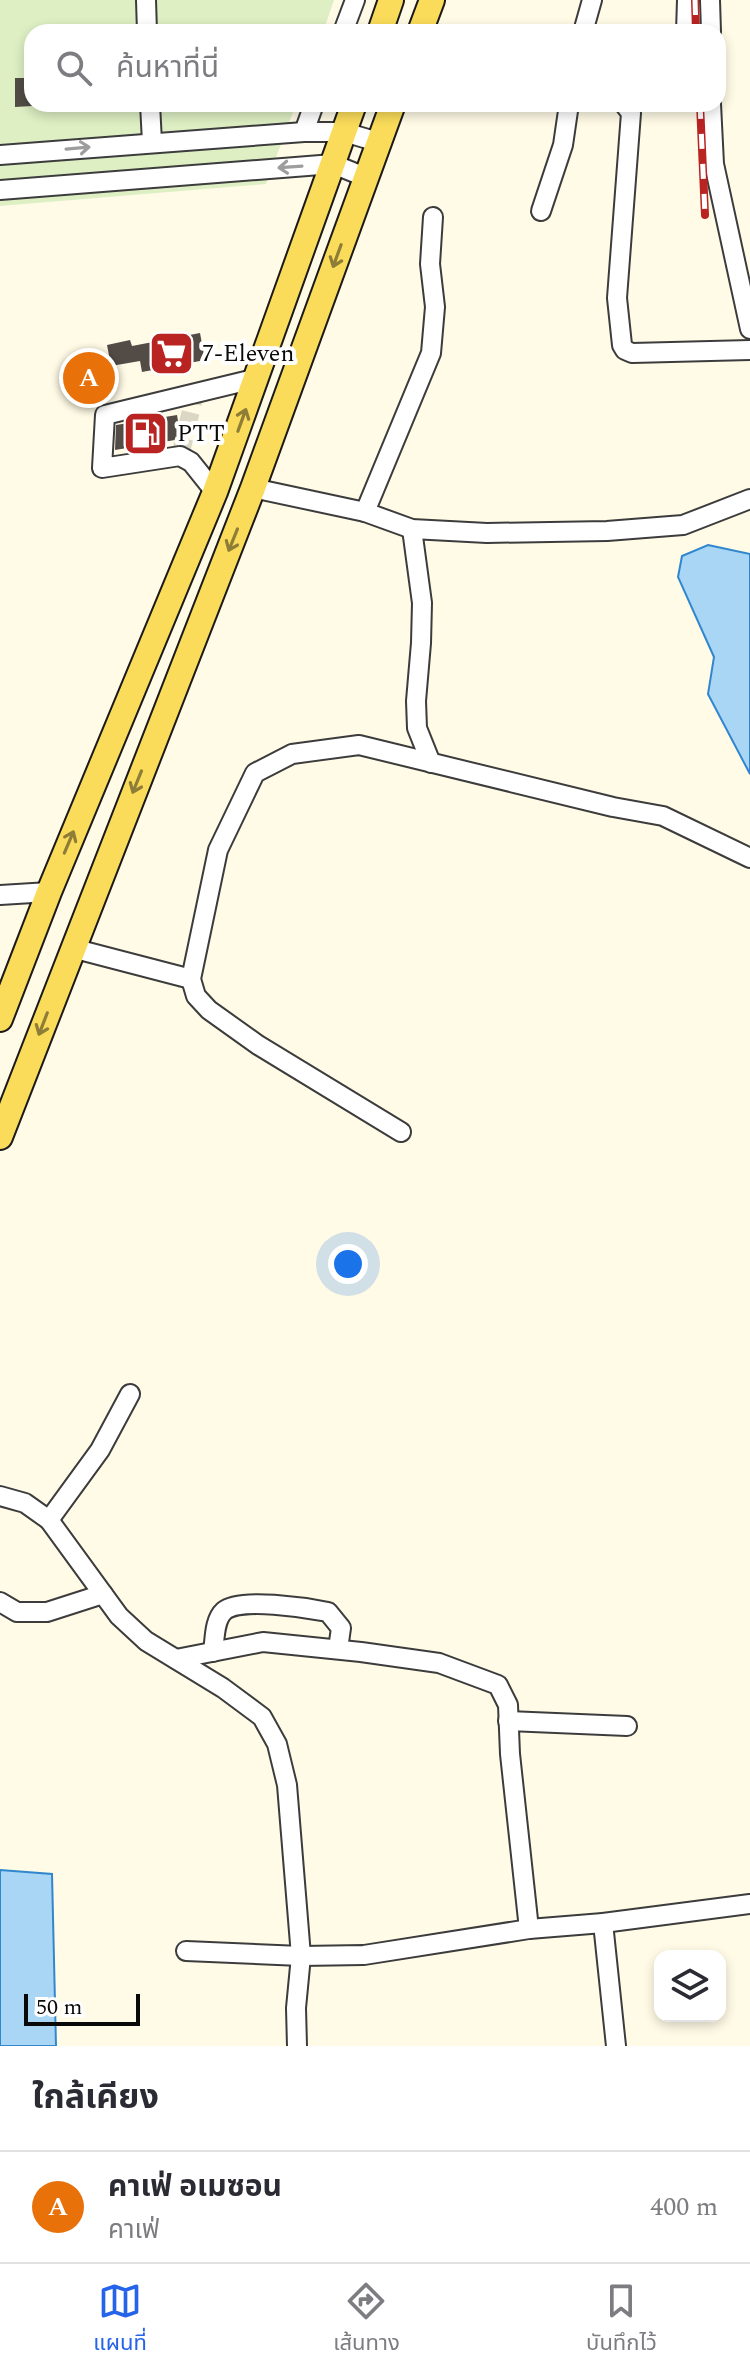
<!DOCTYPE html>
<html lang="th">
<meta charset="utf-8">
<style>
:root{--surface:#fff;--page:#f2f2f3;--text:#2b2b33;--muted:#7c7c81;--line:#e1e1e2;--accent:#2563eb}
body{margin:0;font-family:Spectral,"Noto Sans Thai",serif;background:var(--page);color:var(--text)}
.controls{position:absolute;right:24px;bottom:24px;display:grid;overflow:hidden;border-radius:16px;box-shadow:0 4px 12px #0003}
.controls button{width:72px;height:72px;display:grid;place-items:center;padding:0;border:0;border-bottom:2px solid var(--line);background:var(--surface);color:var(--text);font:40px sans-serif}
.scale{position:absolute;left:24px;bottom:20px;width:116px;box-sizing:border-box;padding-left:8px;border:4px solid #090909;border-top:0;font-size:22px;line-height:28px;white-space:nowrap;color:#090909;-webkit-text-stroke:6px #fff;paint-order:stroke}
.you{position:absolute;left:348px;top:1264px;width:28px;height:28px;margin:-20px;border:6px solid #fff;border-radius:50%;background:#1a73e8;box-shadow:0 0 0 12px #1a73e833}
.badge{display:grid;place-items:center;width:52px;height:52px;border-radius:50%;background:var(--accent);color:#fff;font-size:26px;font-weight:700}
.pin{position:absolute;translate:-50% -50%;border:4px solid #fff;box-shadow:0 2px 8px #0006}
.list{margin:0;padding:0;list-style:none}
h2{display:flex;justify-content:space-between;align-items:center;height:104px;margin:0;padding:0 32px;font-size:34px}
h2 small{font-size:26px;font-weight:400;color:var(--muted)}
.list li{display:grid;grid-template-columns:52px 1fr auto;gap:24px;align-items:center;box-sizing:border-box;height:112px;padding:0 32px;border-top:2px solid var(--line)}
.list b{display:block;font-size:30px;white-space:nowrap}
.list p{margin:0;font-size:26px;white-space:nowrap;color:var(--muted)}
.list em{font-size:26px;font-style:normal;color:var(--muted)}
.icon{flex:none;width:44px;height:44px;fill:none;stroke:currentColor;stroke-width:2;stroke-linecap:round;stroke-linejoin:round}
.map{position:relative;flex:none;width:750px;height:2046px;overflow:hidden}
.search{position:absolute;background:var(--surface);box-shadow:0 4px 12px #0003;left:24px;right:24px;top:24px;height:88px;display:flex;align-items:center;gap:20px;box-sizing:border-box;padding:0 28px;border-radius:24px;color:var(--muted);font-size:30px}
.sheet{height:216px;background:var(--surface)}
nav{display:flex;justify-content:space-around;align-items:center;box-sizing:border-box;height:112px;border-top:2px solid var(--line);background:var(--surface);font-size:22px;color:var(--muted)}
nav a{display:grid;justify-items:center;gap:4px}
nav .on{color:var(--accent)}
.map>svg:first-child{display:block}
</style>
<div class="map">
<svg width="750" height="2046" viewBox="0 0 750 2046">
<rect width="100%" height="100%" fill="#fffbe6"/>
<!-- pitch -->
<path fill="#ddefc3" d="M0 0H334L323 32H32V104H296L266 184 0 206Z"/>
<!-- water -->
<g fill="#aad6f6" stroke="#3187ce" stroke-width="2">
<path d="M708 545 750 554V774L708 694 714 657 678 577 682 556Z"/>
<path d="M0 1870 52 1874 56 2046H0Z"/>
</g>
<!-- building -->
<g fill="#524b46">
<path d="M15 78H32V106L15 107Z"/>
<path d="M200 333 205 360 142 372 140 361 111 366 107 345 130 340 132 346Z"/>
<path d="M83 363 105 383 95 394 73 374Z"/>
<path d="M177 415 181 439 115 450 116 425Z"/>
</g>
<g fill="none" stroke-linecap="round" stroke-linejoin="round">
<!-- minor-tunnel -->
<path stroke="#dad7c5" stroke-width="18" stroke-dasharray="18 9" stroke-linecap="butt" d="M180 456 195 394"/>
<defs>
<g id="minor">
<path d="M146 0 147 32"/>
<path d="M710 0 711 32"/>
<path d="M343 32 355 0"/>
<path d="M583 32 592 0"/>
<path d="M686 32 687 0"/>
<path d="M150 104 152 142"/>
<path d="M624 104 631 113 617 298 622 345 625 350 632 353 750 350"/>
<path d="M711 104 714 164 750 329"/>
<path d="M304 132 314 104"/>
<path d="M0 155 304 132H344L378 142"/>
<path d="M0 190 333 164 365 177"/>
<path d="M541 211 563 145 569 104"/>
<path d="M253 488 365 512 412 529 487 533 607 531 683 525 750 499"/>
<path d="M215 492 191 462 180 456 102 468 105 415 258 378"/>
<path d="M365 512 431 353 435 307 430 264 433 217"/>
<path d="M412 529 422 603 421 643 416 701 417 728 431 763"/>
<path d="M0 895 49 892"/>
<path d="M72 948 191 979"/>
<path d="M401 1132 258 1045 209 1010 196 996 191 979 218 850 255 773 292 754 359 745 613 807 663 816 750 858"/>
<path d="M0 1496 25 1503 49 1520 119 1616 146 1641 223 1688 262 1717 277 1744 287 1785 301 1956 296 2008 297 2046"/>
<path d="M49 1520 100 1450 130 1394"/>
<path d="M0 1602 17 1612H47L103 1594"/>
<path d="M213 1652C215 1639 214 1620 224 1611 239 1597 308 1608 328 1612L341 1628 338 1649"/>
<path d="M176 1659 263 1642 361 1652 439 1663 498 1685 508 1705 510 1754 529 1929"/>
<path d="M508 1721 627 1726"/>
<path d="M603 1923 616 2046"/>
<path d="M186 1951 301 1956 364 1955 529 1929 603 1923 750 1904"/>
</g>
<g id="major">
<path d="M380 32 391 0"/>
<path d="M420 32 432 0"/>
<path d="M0 1019 49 892 215 492 354 104"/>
<path d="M0 1137 253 488 393 104"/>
</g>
</defs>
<!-- minor casing -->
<use href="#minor" stroke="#3c3c3c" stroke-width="22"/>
<!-- major casing -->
<use href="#major" stroke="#1a1a1a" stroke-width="28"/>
<!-- minor -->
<use href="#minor" stroke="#fff" stroke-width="18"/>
<!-- major -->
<use href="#major" stroke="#fadc5a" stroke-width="24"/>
<defs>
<g id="rail">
<path d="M695 0 696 32"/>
<path d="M700 104 705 215"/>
</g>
</defs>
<!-- rail casing -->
<use href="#rail" stroke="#b92322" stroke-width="8"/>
<!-- rail -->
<use href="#rail" stroke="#fff" stroke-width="5" stroke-dasharray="15" stroke-linecap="butt"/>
</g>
<!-- one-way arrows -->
<defs><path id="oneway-shaft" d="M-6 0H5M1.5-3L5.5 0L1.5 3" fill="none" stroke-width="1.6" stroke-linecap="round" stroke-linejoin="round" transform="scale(2)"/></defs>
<g stroke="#9d9d9d">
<use href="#oneway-shaft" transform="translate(78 148) rotate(-5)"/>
<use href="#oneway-shaft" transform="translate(290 167) rotate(176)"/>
</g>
<g stroke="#8e7d36">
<use href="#oneway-shaft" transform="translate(337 256) rotate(110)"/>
<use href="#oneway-shaft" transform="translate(242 420) rotate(-70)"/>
<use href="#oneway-shaft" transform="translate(233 540) rotate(112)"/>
<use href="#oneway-shaft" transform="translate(137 782) rotate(112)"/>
<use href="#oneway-shaft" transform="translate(69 842) rotate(-67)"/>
<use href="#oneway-shaft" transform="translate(43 1024) rotate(111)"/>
</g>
<!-- icons -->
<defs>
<symbol id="supermarket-square" viewBox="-11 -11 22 22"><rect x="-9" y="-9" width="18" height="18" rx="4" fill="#b92322" stroke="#fff"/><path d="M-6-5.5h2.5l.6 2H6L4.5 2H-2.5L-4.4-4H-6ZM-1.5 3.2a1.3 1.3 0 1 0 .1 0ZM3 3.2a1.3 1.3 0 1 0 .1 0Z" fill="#fff"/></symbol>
<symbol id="fuel-square" viewBox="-11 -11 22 22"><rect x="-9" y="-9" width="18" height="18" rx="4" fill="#b92322" stroke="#fff"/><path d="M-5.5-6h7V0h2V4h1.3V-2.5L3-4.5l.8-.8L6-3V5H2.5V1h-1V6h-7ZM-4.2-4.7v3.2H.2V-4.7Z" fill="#fff"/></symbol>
</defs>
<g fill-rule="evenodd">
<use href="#supermarket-square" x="146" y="328" width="51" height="51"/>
<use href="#fuel-square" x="120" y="408" width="51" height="51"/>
</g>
<g text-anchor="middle" stroke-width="8" stroke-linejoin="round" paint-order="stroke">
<!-- poi labels -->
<g font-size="24" fill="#090909" stroke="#fff" text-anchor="start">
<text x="202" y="361">7-Eleven</text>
<text x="177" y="441">PTT</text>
</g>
</g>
</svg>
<div class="controls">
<button><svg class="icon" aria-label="layers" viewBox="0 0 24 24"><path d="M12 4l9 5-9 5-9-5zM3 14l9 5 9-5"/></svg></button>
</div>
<div class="scale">50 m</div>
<div class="you"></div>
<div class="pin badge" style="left:89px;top:378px;background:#e8710a">A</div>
<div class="search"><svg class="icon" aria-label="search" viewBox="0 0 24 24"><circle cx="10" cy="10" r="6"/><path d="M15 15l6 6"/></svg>ค้นหาที่นี่</div>
</div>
<section class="sheet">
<h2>ใกล้เคียง<small></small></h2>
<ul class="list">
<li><span class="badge" style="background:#e8710a">A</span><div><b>คาเฟ่ อเมซอน</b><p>คาเฟ่</p></div><em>400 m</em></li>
</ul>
</section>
<nav>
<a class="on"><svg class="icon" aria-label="map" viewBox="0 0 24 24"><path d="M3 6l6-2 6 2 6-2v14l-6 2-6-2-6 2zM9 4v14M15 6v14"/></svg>แผนที่</a>
<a><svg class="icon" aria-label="directions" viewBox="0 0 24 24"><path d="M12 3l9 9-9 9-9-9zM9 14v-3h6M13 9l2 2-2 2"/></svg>เส้นทาง</a>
<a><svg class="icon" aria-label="saved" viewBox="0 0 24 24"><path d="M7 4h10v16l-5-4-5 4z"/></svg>บันทึกไว้</a>
</nav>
